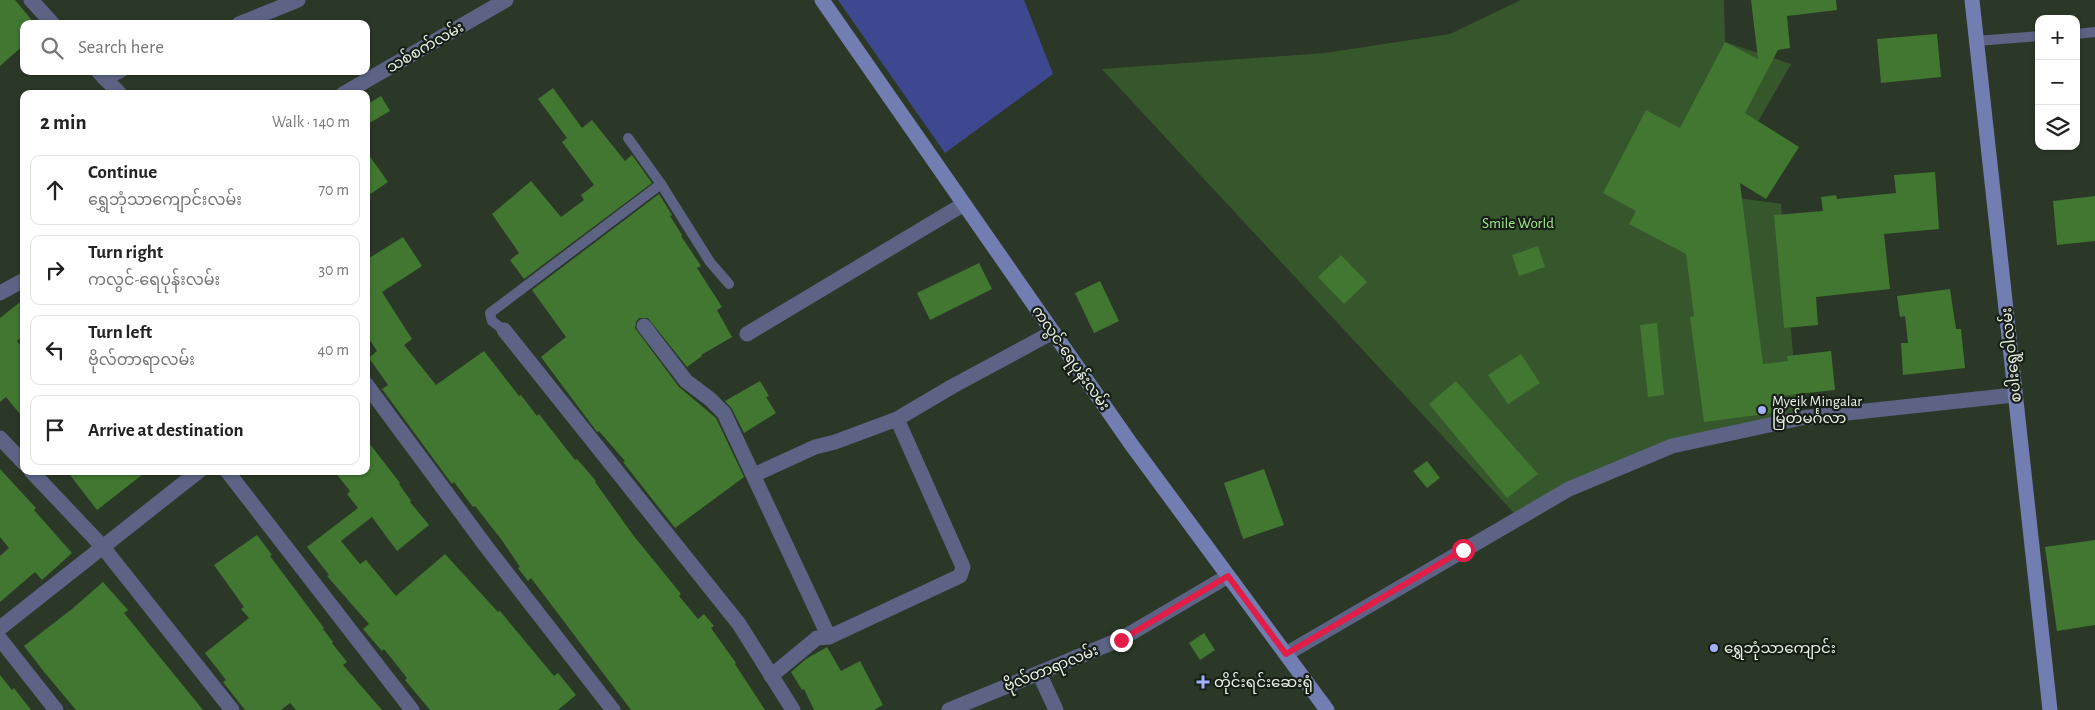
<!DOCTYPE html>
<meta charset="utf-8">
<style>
:root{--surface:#fff;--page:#f6f6f6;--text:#222;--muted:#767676;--line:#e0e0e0}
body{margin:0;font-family:"Alegreya Sans","Noto Sans Myanmar",sans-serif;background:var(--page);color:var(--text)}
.controls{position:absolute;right:15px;top:15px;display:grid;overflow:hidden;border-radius:10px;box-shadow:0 1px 4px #0004}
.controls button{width:45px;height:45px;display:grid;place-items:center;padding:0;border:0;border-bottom:1px solid var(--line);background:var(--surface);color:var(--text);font:25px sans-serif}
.stop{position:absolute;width:15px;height:15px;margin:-11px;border:4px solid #e11d48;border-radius:50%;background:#fff}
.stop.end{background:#e11d48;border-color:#fff;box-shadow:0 1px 5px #0008}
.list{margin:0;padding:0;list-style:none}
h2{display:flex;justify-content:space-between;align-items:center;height:65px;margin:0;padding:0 20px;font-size:21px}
h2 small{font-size:16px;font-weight:400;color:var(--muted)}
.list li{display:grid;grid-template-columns:32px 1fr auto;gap:15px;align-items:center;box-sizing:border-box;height:70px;margin:0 10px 10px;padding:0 10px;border:1px solid var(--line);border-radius:10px}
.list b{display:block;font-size:19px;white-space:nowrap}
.list p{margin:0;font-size:16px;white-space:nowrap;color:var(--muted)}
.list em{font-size:16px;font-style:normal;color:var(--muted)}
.icon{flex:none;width:28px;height:28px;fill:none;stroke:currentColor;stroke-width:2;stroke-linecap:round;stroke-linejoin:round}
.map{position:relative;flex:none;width:2095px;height:710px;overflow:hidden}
.search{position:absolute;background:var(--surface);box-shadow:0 1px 4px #0004;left:20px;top:20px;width:350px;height:55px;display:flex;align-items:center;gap:12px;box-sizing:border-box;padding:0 18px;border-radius:10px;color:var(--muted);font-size:19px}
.panel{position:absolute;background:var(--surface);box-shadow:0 1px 4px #0004;left:20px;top:90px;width:350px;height:385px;border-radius:10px}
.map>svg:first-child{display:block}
</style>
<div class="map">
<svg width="2095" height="710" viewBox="0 0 2095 710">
<rect width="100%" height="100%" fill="#2b3827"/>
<!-- green -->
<path fill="#36572c" d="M1521 0H1724L1725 42 1791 64 1716 195 1781 204 1798 417 1646 454 1514 513 1102 69 1325 53 1450 34Z"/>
<!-- water -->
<path fill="#3e4890" d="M838 0H1024L1053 74 945 153Z"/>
<!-- building -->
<g fill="#417730">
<path d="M0 0H15L35 24H24V45L0 66Z"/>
<path d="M1751 0H1836L1837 10 1787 16 1790 48 1778 50 1745 113 1799 147 1766 199 1740 183 1763 364 1788 361 1787 356 1831 351 1835 390 1778 396 1780 412 1704 422 1690 317 1694 316 1686 254 1629 224 1636 211 1603 193 1646 110 1680 128 1725 42 1758 59Z"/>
<path d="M1937 34 1941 77 1881 83 1877 39Z"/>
<path d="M553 88 582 128 592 120 625 161 632 155 652 183 524 279 510 260 519 253 492 214 531 181 561 217 584 200 581 195 594 185 562 142 567 138 538 99Z"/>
<path d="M381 96 390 111 366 125V105Z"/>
<path d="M366 151 388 182 366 197Z"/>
<path d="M1935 172 1939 229 1884 234 1890 289 1816 297 1818 325 1784 328 1774 215 1823 211 1821 197 1836 195 1837 199 1896 193 1894 175Z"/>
<path d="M659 194 672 215 670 216 682 235 681 236 701 266 697 268 722 307 717 310 732 337 701 355 702 356 687 367 648 318H639L636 322 635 328 679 387 716 418 744 477 675 528 623 462 625 461 599 431 597 432 541 357 566 337 532 290Z"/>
<path d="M2095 196V241L2057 245 2053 201Z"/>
<path d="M403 237 422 266 382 292 412 339 404 345 436 385 484 351 519 396 521 395 537 416 539 414 575 460 577 459 596 481 595 482 633 535 681 594 679 596 698 619 704 614 714 626 711 628 736 663 735 664 765 710H631L531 578 528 581 518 568 520 567 501 539 475 506 473 507 454 482 452 484 382 389 388 385 369 358 377 351 366 334V260Z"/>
<path d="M1538 246 1545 267 1519 276 1512 255Z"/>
<path d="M1341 255 1367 282 1344 304 1318 277Z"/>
<path d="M979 263 992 289 930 320 917 293Z"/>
<path d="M1100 281 1119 321 1094 333 1075 293Z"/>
<path d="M1950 289 1956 329H1961L1965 368 1903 375 1901 343H1908L1905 316 1900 317 1897 296Z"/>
<path d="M24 299V335L17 341 24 350V419L6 397 0 402V318Z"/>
<path d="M1657 323 1664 395 1648 397 1640 325Z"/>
<path d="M1521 354 1540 383 1508 404 1488 375Z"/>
<path d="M760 381 769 396 766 397 776 413 744 433 732 409 725 401Z"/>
<path d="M1456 381 1538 474 1507 498 1429 404Z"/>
<path d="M366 439 400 483 399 484 411 501 410 502 429 525 397 551 372 517 341 541 360 564 366 560 396 596 445 554 498 612 500 611 554 676 558 673 576 695 558 710H430L405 680 407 678 384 649 382 651 363 629 369 624 327 576 329 575 307 547 358 508 347 494 350 491 334 471H366Z"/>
<path d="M1427 461 1440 478 1427 488 1413 471Z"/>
<path d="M0 469 36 508 34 510 72 553 42 580 35 572 0 602V556L9 548 0 537Z"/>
<path d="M1264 469 1284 525 1243 539 1224 483Z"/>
<path d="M67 471H147L97 510Z"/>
<path d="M257 535 272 555 270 556 324 628 323 629 333 642 332 643 347 662 343 665 382 710H296L290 703 281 710H245L223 682 226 680 205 653 249 618 241 609 244 607 214 565Z"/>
<path d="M2095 540V625L2057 631 2045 547Z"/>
<path d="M103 582 128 610 124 613 203 710H76L45 673 24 646 72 609Z"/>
<path d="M1204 633 1215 650 1200 660 1189 643Z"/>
<path d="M827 647 841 671 860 661 883 705 874 710H814L804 689 802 690 791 672 806 659Z"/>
<path d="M0 675 12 690 14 688 31 710H0Z"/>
</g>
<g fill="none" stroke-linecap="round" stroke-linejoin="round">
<!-- lane -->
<g stroke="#5c6385" stroke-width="10">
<path d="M2076 34 2095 32"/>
<path d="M1976 41 2039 36"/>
<path d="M628 138 661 184 710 262 729 284"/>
<path d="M504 330 492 321 490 313 661 184"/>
</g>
<!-- street -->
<g stroke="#5c6385" stroke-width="15">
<path d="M31 0 53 24"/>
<path d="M239 24 298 0"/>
<path d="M98 71 120 94"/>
<path d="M104 78 120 71"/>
<path d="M343 94 506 0"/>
<path d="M0 293 24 280"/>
<path d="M644 326 686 381 710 399 724 413 829 637"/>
<path d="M504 330 739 624 793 710"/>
<path d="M747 334 964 204"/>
<path d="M366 384 488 549 613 710"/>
<path d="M0 438 24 463"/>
<path d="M31 471 102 546 232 710"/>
<path d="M227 471 412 710"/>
<path d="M754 475 815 447 835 442 897 419 953 386 1053 332"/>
<path d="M0 628 199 471"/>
<path d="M0 639 56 710"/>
<path d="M1286 654 1569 489 1672 446 1801 418 2014 395"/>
<path d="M1039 673 1056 710"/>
<path d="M771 676 817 638 829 637 960 576 963 567 897 419"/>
<path d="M949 710 1121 639 1228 576"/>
</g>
<!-- secondary -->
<g stroke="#727db1" stroke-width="15">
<path d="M822 0 1131 444 1327 710"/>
<path d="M1972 0 2050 710"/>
</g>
</g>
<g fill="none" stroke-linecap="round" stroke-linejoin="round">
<!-- route -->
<path stroke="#e11d48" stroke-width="6" d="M1121 640 1228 576 1286 654 1463 550"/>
</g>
<!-- markers -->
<g fill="#a3b2fd" stroke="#171e16" stroke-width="2">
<circle cx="1762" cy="410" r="5"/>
<circle cx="1714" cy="648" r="5"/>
<path d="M1200.5 674.5h5v5h5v5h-5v5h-5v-5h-5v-5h5z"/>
</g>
<g text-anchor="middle" stroke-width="4.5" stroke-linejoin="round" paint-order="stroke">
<!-- street labels -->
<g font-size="15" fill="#eaf3e8" stroke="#171e16">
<text transform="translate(425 47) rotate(-30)" y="5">သစ်စက်လမ်း</text>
<text transform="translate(2011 355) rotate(-96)" y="5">စပါးရွေဝါလမ်း</text>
<text transform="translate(1071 358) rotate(55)" y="5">ကလွင်-ရေပုန်းလမ်း</text>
<text transform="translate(1051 668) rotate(-22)" y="5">ဗိုလ်တာရာလမ်း</text>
</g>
<!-- park labels -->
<g font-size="15" fill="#a1ec8a" stroke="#171e16">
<text x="1518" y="228">Smile World</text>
</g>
<!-- poi labels -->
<g font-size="15" fill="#eaf3e8" stroke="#171e16" text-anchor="start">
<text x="1772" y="406">Myeik Mingalar<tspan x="1772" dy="17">မြိတ်မင်္ဂလာ</tspan></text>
<text x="1724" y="653">ရွှေဘုံသာကျောင်း</text>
<text x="1214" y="687">တိုင်းရင်းဆေးရုံ</text>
</g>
</g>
</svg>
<div class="controls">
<button>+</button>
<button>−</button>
<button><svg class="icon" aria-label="layers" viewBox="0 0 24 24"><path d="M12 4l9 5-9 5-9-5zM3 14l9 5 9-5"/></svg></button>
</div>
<div class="stop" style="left:1463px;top:550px"></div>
<div class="stop end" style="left:1121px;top:640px"></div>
<div class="search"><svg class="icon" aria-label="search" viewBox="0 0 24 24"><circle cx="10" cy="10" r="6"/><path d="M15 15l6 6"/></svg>Search here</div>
<section class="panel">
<h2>2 min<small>Walk · 140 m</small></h2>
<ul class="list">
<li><svg class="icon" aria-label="ahead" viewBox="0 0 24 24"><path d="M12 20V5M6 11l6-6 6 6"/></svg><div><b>Continue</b><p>ရွှေဘုံသာကျောင်းလမ်း</p></div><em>70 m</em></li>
<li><svg class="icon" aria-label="right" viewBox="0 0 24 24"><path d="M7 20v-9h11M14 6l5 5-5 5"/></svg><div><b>Turn right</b><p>ကလွင်-ရေပုန်းလမ်း</p></div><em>30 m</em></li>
<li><svg class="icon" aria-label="left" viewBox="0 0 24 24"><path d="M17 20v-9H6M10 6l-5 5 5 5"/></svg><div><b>Turn left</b><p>ဗိုလ်တာရာလမ်း</p></div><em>40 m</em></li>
<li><svg class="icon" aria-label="arrive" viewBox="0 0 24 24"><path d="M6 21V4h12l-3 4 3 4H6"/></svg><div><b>Arrive at destination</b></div></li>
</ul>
</section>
</div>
